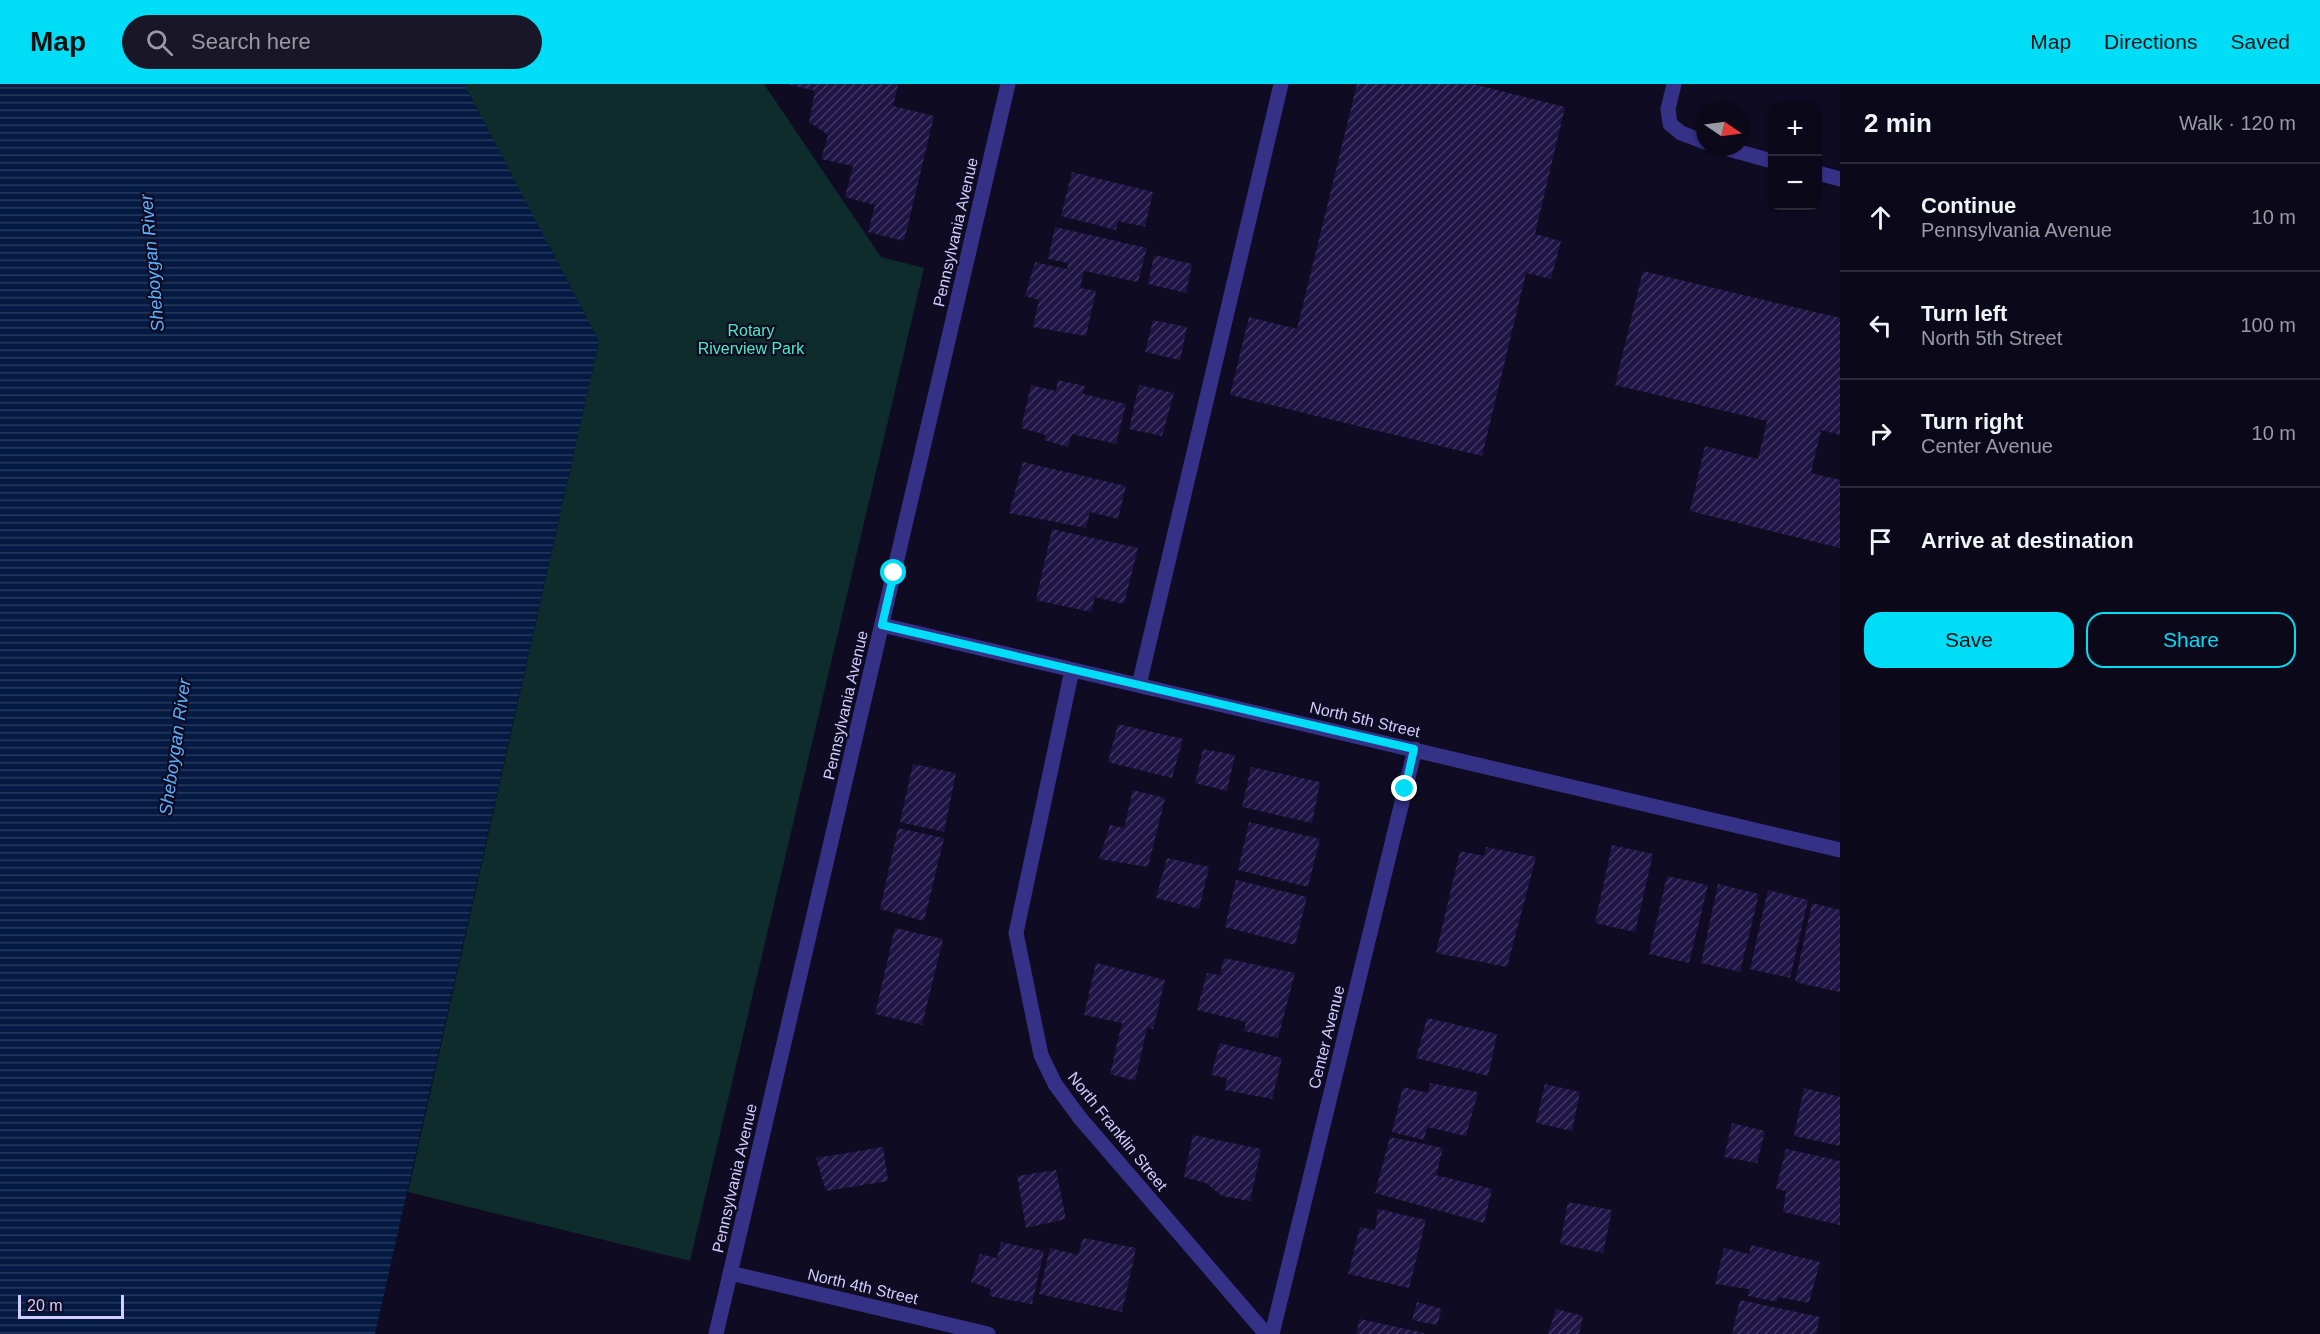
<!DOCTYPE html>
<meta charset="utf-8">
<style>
:root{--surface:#0b081a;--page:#191627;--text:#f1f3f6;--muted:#9a9aa2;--line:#2b2939;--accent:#00ddf7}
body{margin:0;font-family:Arial,sans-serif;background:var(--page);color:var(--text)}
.controls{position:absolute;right:18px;top:18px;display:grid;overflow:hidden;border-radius:12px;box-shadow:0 2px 4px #0004}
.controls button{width:54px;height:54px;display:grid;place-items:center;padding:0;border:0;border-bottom:2px solid var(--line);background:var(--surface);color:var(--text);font:30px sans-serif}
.compass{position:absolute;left:1696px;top:18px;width:54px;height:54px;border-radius:50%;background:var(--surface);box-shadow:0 2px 4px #0004;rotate:103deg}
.scale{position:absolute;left:18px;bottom:15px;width:106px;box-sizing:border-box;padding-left:6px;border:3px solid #d2ccff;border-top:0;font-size:16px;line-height:21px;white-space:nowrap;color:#d2ccff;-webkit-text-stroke:4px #0f0b22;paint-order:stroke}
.stop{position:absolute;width:18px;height:18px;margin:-14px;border:4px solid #00ddf7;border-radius:50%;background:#fff}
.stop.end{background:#00ddf7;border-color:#fff;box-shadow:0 2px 6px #0008}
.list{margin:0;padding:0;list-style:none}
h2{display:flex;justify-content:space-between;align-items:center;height:78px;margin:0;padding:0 24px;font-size:26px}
h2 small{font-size:20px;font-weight:400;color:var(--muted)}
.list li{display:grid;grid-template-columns:39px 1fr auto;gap:18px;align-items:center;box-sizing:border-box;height:108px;padding:0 24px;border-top:2px solid var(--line)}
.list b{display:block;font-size:22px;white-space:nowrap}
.list p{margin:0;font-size:20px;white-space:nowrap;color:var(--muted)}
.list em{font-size:20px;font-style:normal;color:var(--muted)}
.actions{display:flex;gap:12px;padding:18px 24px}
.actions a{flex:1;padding:14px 0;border:2px solid var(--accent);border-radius:18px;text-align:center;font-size:21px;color:var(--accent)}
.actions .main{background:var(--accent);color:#111}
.icon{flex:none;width:33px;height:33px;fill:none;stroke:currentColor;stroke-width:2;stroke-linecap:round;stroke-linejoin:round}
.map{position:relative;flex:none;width:1840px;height:1250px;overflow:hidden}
header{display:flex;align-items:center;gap:36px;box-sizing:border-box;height:84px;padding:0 30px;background:var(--accent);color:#111}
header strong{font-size:28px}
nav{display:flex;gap:33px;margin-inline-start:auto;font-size:21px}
.search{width:420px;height:54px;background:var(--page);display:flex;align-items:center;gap:15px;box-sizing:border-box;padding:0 21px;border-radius:33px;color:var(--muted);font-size:22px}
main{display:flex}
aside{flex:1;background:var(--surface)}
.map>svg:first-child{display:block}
</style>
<header>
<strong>Map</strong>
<div class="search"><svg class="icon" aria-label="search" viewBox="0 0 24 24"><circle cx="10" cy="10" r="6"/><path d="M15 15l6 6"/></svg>Search here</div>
<nav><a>Map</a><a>Directions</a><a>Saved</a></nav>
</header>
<main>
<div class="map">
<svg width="1840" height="1250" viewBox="0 0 1840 1250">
<defs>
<pattern id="water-rules" width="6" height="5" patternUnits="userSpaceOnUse" patternTransform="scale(1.5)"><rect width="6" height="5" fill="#041a42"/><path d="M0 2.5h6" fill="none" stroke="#283a5e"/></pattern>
<pattern id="building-hatch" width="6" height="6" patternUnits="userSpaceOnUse" patternTransform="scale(1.5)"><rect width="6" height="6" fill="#1f1545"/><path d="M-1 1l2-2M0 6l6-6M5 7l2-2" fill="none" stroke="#3f3661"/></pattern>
</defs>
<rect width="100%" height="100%" fill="#0f0b22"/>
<!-- green -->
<path fill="#0d2c2b" d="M464 0H764L881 173 924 184 690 1177 408 1108 599 257Z"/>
<!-- water -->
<path fill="url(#water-rules)" d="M0 0H464L599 257 375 1250H0Z"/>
<!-- building -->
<g fill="url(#building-hatch)">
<path d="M787 0H898L893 22 934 32 904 157 868 148 875 121 845 113 853 82 821 75 828 51 809 38 815 7Z"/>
<path d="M1357 0H1473L1565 23 1535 150 1561 157 1551 195 1526 189 1482 372 1230 311 1249 233 1297 245Z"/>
<path d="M1072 88 1153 108 1145 143 1118 137 1116 146 1061 132Z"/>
<path d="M1055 143 1147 164 1138 198 1084 187 1080 204 1096 207 1086 252 1033 243 1039 216 1025 212 1035 178 1067 185 1068 179 1048 175Z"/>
<path d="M1154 171 1192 180 1186 209 1148 200Z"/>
<path d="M1643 187 1840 234V351L1821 346 1811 389 1840 396V464L1690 427 1705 362 1758 375 1767 337 1615 301Z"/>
<path d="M1153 236 1187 243 1180 276 1145 268Z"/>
<path d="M1058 296 1085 302 1083 310 1126 320 1116 360 1072 350 1068 363 1044 356 1046 351 1021 344 1031 301 1056 307Z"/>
<path d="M1139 301 1174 309 1162 352 1129 345Z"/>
<path d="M1023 378 1126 402 1118 435 1090 428 1086 444 1009 429Z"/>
<path d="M1052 445 1138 464 1124 520 1095 513 1091 528 1036 516Z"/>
<path d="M1118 640 1183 655 1172 694 1108 678Z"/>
<path d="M1203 665 1235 671 1227 707 1195 699Z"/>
<path d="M913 680 956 689 944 748 900 738Z"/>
<path d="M1251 683 1320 698 1312 739 1242 723Z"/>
<path d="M1133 706 1165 714 1148 783 1099 775 1110 741 1124 744Z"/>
<path d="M1249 738 1320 755 1308 803 1238 786Z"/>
<path d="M898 744 944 754 924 837 880 825Z"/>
<path d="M1612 761 1653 770 1635 848 1595 839Z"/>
<path d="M1486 763 1536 773 1507 883 1436 869 1460 767 1484 772Z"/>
<path d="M1167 774 1209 783 1199 825 1156 814Z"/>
<path d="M1667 792 1708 801 1689 879 1649 870Z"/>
<path d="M1236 796 1307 813 1295 861 1225 843Z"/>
<path d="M1718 800 1759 810 1740 888 1701 879Z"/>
<path d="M1768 806 1808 816 1790 894 1750 885Z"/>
<path d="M1812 819 1840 826V908L1795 898Z"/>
<path d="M895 844 943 855 922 941 875 930Z"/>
<path d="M1224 874 1295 889 1278 954 1244 947 1246 938 1197 926 1207 889 1220 891Z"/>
<path d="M1096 879 1165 896 1153 945 1147 944 1135 997 1110 990 1122 939 1084 931Z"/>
<path d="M1427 934 1497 950 1488 992 1416 974Z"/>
<path d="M1220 959 1282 974 1272 1015 1225 1006 1227 994 1211 991Z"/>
<path d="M1430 999 1478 1008 1466 1052 1427 1043 1424 1056 1392 1048 1403 1003 1428 1009Z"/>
<path d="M1545 1000 1580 1008 1572 1047 1536 1039Z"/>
<path d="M1804 1004 1840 1013V1062L1794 1052Z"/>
<path d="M1732 1039 1765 1047 1757 1079 1724 1073Z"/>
<path d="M1193 1051 1261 1065 1250 1117 1222 1112 1206 1099 1184 1093Z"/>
<path d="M1390 1053 1443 1064 1436 1091 1492 1105 1484 1139 1375 1109Z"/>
<path d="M883 1063 888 1097 826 1107 816 1074Z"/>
<path d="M1786 1065 1840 1077V1141L1783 1128 1786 1107 1776 1105Z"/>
<path d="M1056 1086 1066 1135 1026 1144 1017 1092Z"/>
<path d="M1568 1118 1612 1126 1603 1169 1560 1160Z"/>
<path d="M1378 1125 1426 1136 1409 1204 1348 1190 1360 1143 1375 1146Z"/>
<path d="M1083 1154 1136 1164 1122 1228 1039 1210 1050 1164 1078 1171Z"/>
<path d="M1001 1158 1044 1167 1032 1220 989 1212 991 1205 971 1198 980 1170 997 1174Z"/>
<path d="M1751 1161 1820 1178 1809 1219 1778 1213 1777 1218 1748 1212 1749 1205 1715 1200 1724 1164 1749 1170Z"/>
<path d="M1740 1216 1820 1233 1816 1250H1732Z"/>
<path d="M1417 1218 1442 1225 1437 1241 1412 1236Z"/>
<path d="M1556 1225 1583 1232 1579 1250H1548Z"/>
<path d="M1360 1235 1424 1249V1250H1356Z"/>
</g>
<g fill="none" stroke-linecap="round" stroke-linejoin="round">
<!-- minor -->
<g stroke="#343186" stroke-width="15">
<path d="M1674 0 1668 25 1670 40 1681 49 1705 58"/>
<path d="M1721 63 1772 77"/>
<path d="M1818 89 1840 95"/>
<path d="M882 541 1840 766"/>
<path d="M1072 586 1016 849 1041 971 1055 1000 1080 1034 1266 1250"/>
<path d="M1139 601 1281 0"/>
<path d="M730 1189 988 1250"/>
<path d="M716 1250 1008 0"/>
<path d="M1272 1250 1415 665"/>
</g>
</g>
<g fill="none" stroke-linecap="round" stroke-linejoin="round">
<!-- route -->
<path stroke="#00ddf7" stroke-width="8" d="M894 489 882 541 1414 665 1405 705"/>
</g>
<g text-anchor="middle" stroke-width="4.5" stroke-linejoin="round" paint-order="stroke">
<!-- street labels -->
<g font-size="16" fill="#d2ccff" stroke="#0f0b22">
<text transform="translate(955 148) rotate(-77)" y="6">Pennsylvania Avenue</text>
<text transform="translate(845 621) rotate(-77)" y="6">Pennsylvania Avenue</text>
<text transform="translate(1365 635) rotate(13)" y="6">North 5th Street</text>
<text transform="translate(1326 953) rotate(-76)" y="6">Center Avenue</text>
<text transform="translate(1118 1047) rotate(51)" y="6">North Franklin Street</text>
<text transform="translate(734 1094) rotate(-77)" y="6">Pennsylvania Avenue</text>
<text transform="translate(863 1202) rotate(13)" y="6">North 4th Street</text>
</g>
<!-- park labels -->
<g font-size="16" fill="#4bebc4" stroke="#0f0b22">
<text x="751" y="252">Rotary<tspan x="751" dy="18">Riverview Park</tspan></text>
</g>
<!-- water labels -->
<g font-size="18" font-style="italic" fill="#5ab2ff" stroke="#0f0b22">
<text transform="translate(152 179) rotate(-95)" y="6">Sheboygan River</text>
<text transform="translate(175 663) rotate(-82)" y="6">Sheboygan River</text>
</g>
</g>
</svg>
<div class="controls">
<button>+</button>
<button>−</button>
</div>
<svg class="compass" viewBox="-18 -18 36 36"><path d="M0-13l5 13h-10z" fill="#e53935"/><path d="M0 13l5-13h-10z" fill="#9a9aa2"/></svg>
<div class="scale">20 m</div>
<div class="stop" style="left:894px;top:489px"></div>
<div class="stop end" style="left:1405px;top:705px"></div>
</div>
<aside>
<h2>2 min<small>Walk · 120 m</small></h2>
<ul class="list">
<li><svg class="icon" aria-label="ahead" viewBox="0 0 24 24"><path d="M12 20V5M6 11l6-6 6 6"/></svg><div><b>Continue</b><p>Pennsylvania Avenue</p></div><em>10 m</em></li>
<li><svg class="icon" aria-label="left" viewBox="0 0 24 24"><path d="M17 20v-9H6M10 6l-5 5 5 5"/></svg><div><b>Turn left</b><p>North 5th Street</p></div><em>100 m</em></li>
<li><svg class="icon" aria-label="right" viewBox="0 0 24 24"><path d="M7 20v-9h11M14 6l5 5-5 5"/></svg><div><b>Turn right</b><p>Center Avenue</p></div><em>10 m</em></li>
<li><svg class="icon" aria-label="arrive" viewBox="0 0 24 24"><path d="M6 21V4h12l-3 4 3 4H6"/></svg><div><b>Arrive at destination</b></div></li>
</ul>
<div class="actions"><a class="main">Save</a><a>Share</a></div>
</aside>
</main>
